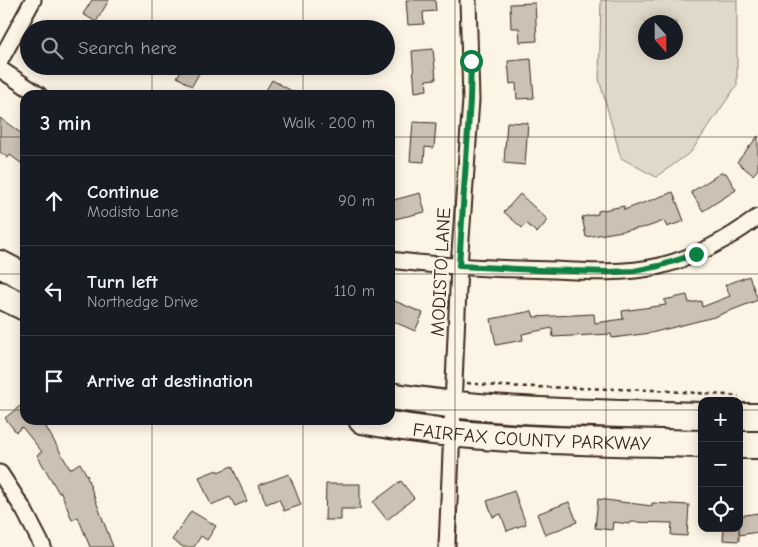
<!DOCTYPE html>
<meta charset="utf-8">
<style>
:root{--surface:#171b24;--page:#242831;--text:#f1f3f6;--muted:#9ea1a6;--line:#363941}
body{margin:0;font-family:"Comic Neue",sans-serif;background:var(--page);color:var(--text)}
.controls{position:absolute;right:15px;bottom:15px;display:grid;overflow:hidden;border-radius:10px;box-shadow:0 2px 12px #0003}
.controls button{width:45px;height:45px;display:grid;place-items:center;padding:0;border:0;border-bottom:1px solid var(--line);background:var(--surface);color:var(--text);font:25px sans-serif}
.compass{position:absolute;left:638px;top:15px;width:45px;height:45px;border-radius:50%;background:var(--surface);box-shadow:0 2px 12px #0003;rotate:159deg}
.stop{position:absolute;width:15px;height:15px;margin:-11px;border:4px solid #0b8043;border-radius:50%;background:#fff}
.stop.end{background:#0b8043;border-color:#fff;box-shadow:0 1px 5px #0008}
.list{margin:0;padding:0;list-style:none}
h2{display:flex;justify-content:space-between;align-items:center;height:65px;margin:0;padding:0 20px;font-size:21px}
h2 small{font-size:16px;font-weight:400;color:var(--muted)}
.list li{display:grid;grid-template-columns:32px 1fr auto;gap:15px;align-items:center;box-sizing:border-box;height:90px;padding:0 20px;border-top:1px solid var(--line)}
.list b{display:block;font-size:19px;white-space:nowrap}
.list p{margin:0;font-size:16px;white-space:nowrap;color:var(--muted)}
.list em{font-size:16px;font-style:normal;color:var(--muted)}
.icon{flex:none;width:28px;height:28px;fill:none;stroke:currentColor;stroke-width:2;stroke-linecap:round;stroke-linejoin:round}
.map{position:relative;flex:none;width:758px;height:547px;overflow:hidden}
.search{position:absolute;background:var(--surface);box-shadow:0 2px 12px #0003;left:20px;top:20px;width:375px;height:55px;display:flex;align-items:center;gap:12px;box-sizing:border-box;padding:0 18px;border-radius:28px;color:var(--muted);font-size:19px}
.panel{position:absolute;background:var(--surface);box-shadow:0 2px 12px #0003;left:20px;top:90px;width:375px;height:335px;border-radius:15px}
.map>svg:first-child{display:block}
</style>
<div class="map">
<svg width="758" height="547" viewBox="0 0 758 547">
<rect width="100%" height="100%" fill="#fcf5e5"/>
<filter id="ink" filterUnits="userSpaceOnUse"><feTurbulence type="fractalNoise" baseFrequency=".02" numOctaves="2"/><feDisplacementMap in="SourceGraphic" scale="10" xChannelSelector="R" yChannelSelector="G"/><feConvolveMatrix kernelMatrix="1 2 1 2 8 2 1 2 1" color-interpolation-filters="sRGB"/></filter>
<g filter="url(#ink)">
<!-- green -->
<path fill="#e0d8c8" stroke="#8e8173" fill-rule="evenodd" d="M601 0H737V85L691 152 656 177 621 158 599 79ZM646 22H676V52H646Z"/>
<!-- building -->
<g fill="#ccc2b3" stroke="#3b2a1e">
<path d="M92 0H109L96 22 83 14Z"/>
<path d="M406 0H435L436 11 423 12 424 24 408 25Z"/>
<path d="M535 3 537 41 520 42 519 28H511L510 4Z"/>
<path d="M433 49 436 79 426 80 427 90 415 92 412 51Z"/>
<path d="M531 59 534 98 517 99 516 83 510 84 508 61Z"/>
<path d="M184 66H203L192 86 177 77Z"/>
<path d="M272 80 299 95H263Z"/>
<path d="M0 118 25 136V166L10 155 8 158 0 152Z"/>
<path d="M413 122 436 123 434 148 425 147 424 162 410 161Z"/>
<path d="M507 122 528 123 525 165 504 163Z"/>
<path d="M758 136V169L753 175 737 162Z"/>
<path d="M721 173H726L736 190 703 211 691 192Z"/>
<path d="M673 192 684 221 667 227 664 221 647 227 586 237 582 217 598 214V211L624 206V210Z"/>
<path d="M420 193 425 212 390 220V201Z"/>
<path d="M520 194 548 220 537 233 526 223 522 228 504 212Z"/>
<path d="M749 276 758 300 714 317 651 333 612 338 611 334 553 337 552 328 522 334 523 340 496 345 491 319 532 311 534 317 594 314 595 323 623 319 622 311 666 305 664 300 687 295 689 303 701 301 702 307 730 296 725 285Z"/>
<path d="M390 299 423 313 415 331 390 320Z"/>
<path d="M25 402V420H55L46 427 70 469 80 463 88 477H87L113 547H90L78 517 72 520 61 492 59 493 37 455 42 452 22 427 16 432 5 418Z"/>
<path d="M232 466 247 501 235 506 230 497 211 505 199 477 217 470 218 472Z"/>
<path d="M289 474 301 505 284 511 279 499 266 504 259 485Z"/>
<path d="M401 481 414 498 387 520 373 502Z"/>
<path d="M326 484H360V509H341V520H325Z"/>
<path d="M514 491 526 524 507 531 501 514 493 517 487 501Z"/>
<path d="M598 499 652 506V503L689 505 687 536 671 535 672 523 631 522 630 524 613 522 612 530 595 528Z"/>
<path d="M569 502 577 522 545 535 537 514Z"/>
<path d="M191 511 216 526 207 540 201 536 194 547H183L172 540Z"/>
<path d="M758 513V532L739 535V516Z"/>
<path d="M724 528H739V541L723 540Z"/>
</g>
<g fill="none" stroke-linecap="round" stroke-linejoin="round">
<defs>
<g id="street">
<path d="M0 61 33 0"/>
<path d="M0 69 39 95"/>
<path d="M390 260C444 267 499 269 554 270 589 272 625 274 660 266 696 257 729 239 758 217"/>
<path d="M0 473 24 510 43 547"/>
<path d="M447 547 459 266 471 100 468 0"/>
</g>
<g id="highway">
<path d="M0 264 25 277"/>
<path d="M0 295 25 307"/>
<path d="M390 396C493 413 598 413 702 416"/>
<path d="M739 417H758"/>
<path id="s1" d="M362 420C474 442 588 441 702 444"/>
<path d="M739 445H758"/>
</g>
</defs>
<!-- street casing -->
<use href="#street" stroke="#3b2a1e" stroke-width="19"/>
<!-- highway casing -->
<use href="#highway" stroke="#3b2a1e" stroke-width="30"/>
<!-- path -->
<path stroke="#3b2a1e" stroke-width="2.5" stroke-dasharray="4 4" stroke-linecap="butt" d="M467 383 498 386 655 390 739 396"/>
<!-- street -->
<use href="#street" stroke="#fcf5e5" stroke-width="15"/>
<!-- highway -->
<use href="#highway" stroke="#fcf5e5" stroke-width="26"/>
</g>
</g>
<g fill="none" stroke-linecap="round" stroke-linejoin="round" filter="url(#ink)">
<!-- route -->
<path stroke="#0b8043" stroke-width="6" d="M471 61 470 100 459 266 539 270 608 272 634 271 659 266 696 254"/>
</g>
<!-- grid -->
<path fill="none" stroke="#3b2a1e" stroke-width="1" stroke-opacity="0.55" d="M152 0V29M303 0V29M455 0V547M606 0V547M152 66V95M303 66V95M0 137H25M390 137H758M0 274H25M390 274H758M0 410H25M390 410H702M739 410H758M152 420V547M303 420V547"/>
<g text-anchor="middle" stroke-width="4" stroke-linejoin="round" paint-order="stroke">
<!-- street labels -->
<g font-size="19" fill="#3b2a1e" stroke="#fcf5e5">
<text transform="translate(440 272) rotate(-87)" y="7">MODISTO LANE</text>
<text dy="7" stroke="none"><textPath href="#s1" startOffset="171">FAIRFAX COUNTY PARKWAY</textPath></text>
</g>
</g>
</svg>
<div class="controls">
<button>+</button>
<button>−</button>
<button><svg class="icon" aria-label="locate" viewBox="0 0 24 24"><circle cx="12" cy="12" r="6"/><path d="M12 2v4M12 18v4M2 12h4M18 12h4"/></svg></button>
</div>
<svg class="compass" viewBox="-18 -18 36 36"><path d="M0-13l5 13h-10z" fill="#e53935"/><path d="M0 13l5-13h-10z" fill="#9ea1a6"/></svg>
<div class="stop" style="left:471px;top:61px"></div>
<div class="stop end" style="left:696px;top:254px"></div>
<div class="search"><svg class="icon" aria-label="search" viewBox="0 0 24 24"><circle cx="10" cy="10" r="6"/><path d="M15 15l6 6"/></svg>Search here</div>
<section class="panel">
<h2>3 min<small>Walk · 200 m</small></h2>
<ul class="list">
<li><svg class="icon" aria-label="ahead" viewBox="0 0 24 24"><path d="M12 20V5M6 11l6-6 6 6"/></svg><div><b>Continue</b><p>Modisto Lane</p></div><em>90 m</em></li>
<li><svg class="icon" aria-label="left" viewBox="0 0 24 24"><path d="M17 20v-9H6M10 6l-5 5 5 5"/></svg><div><b>Turn left</b><p>Northedge Drive</p></div><em>110 m</em></li>
<li><svg class="icon" aria-label="arrive" viewBox="0 0 24 24"><path d="M6 21V4h12l-3 4 3 4H6"/></svg><div><b>Arrive at destination</b></div></li>
</ul>
</section>
</div>
